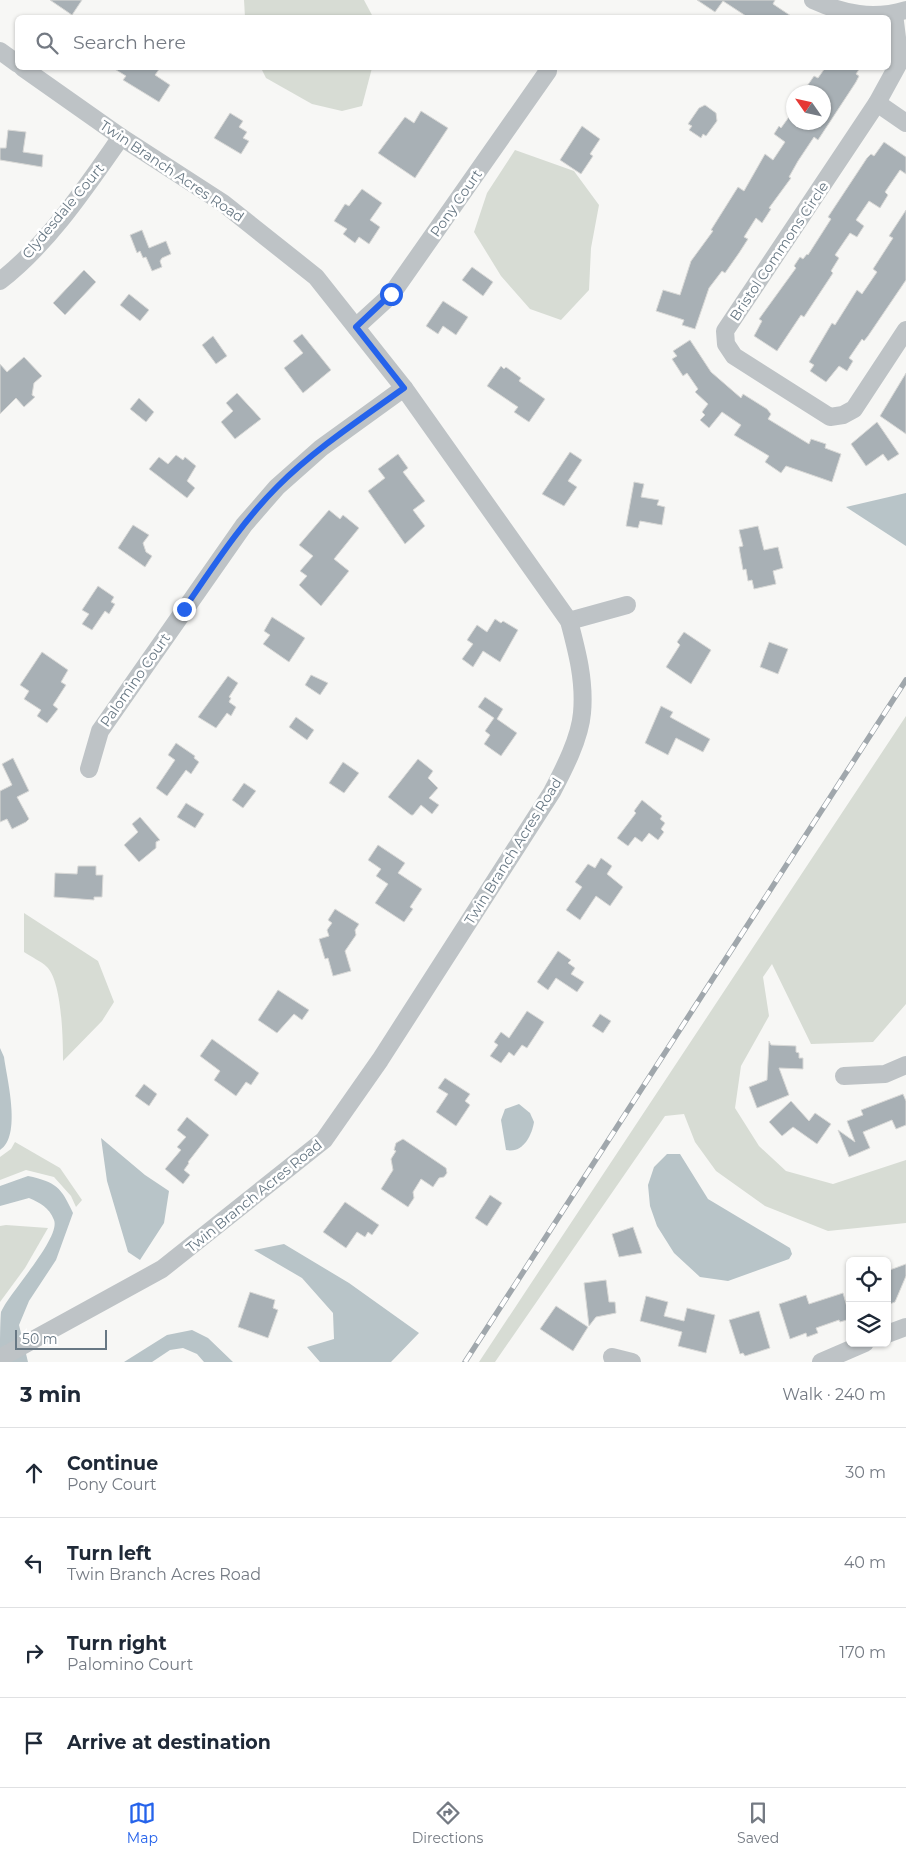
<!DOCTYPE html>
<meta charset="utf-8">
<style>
:root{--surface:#fff;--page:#f2f2f3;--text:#1f2937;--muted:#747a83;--line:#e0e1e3;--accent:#2563eb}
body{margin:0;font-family:Montserrat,sans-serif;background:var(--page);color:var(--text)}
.controls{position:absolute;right:15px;bottom:15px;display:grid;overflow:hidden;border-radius:8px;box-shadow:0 1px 4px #0004}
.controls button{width:45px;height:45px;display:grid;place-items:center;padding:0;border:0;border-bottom:1px solid var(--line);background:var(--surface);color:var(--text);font:25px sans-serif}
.compass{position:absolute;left:786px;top:85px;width:45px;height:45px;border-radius:50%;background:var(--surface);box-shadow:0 1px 4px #0004;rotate:304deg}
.scale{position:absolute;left:15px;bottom:12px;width:92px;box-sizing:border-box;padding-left:5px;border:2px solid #687884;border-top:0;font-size:14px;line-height:18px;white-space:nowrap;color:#687884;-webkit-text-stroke:4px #fff;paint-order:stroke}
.stop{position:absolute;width:15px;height:15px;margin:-11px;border:4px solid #2563eb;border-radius:50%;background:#fff}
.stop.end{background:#2563eb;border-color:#fff;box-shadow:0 1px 5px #0008}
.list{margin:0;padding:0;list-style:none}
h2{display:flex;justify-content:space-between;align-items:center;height:65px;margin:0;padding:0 20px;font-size:21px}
h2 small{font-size:16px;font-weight:400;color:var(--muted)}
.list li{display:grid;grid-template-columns:32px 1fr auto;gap:15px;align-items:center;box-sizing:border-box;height:90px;padding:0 20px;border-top:1px solid var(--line)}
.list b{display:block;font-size:19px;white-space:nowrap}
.list p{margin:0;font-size:16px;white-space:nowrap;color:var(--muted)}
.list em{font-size:16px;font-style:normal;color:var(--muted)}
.icon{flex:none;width:28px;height:28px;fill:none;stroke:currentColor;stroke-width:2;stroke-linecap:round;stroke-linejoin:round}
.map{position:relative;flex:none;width:906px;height:1362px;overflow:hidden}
.search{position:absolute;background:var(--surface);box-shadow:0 1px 4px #0004;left:15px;right:15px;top:15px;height:55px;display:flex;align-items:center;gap:12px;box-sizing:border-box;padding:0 18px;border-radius:8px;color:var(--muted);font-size:19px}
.sheet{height:425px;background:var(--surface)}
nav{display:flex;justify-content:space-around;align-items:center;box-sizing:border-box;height:70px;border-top:1px solid var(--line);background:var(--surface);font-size:14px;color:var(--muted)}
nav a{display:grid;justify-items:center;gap:2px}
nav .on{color:var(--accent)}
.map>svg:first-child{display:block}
</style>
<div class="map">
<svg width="906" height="1362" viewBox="0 0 906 1362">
<rect width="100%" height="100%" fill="#f7f7f5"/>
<!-- green -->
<g fill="#d7dcd4">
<path d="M244 0H364L373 17H245Z"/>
<path d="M261 68H372L362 106 342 111 312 104 266 78Z"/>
<path d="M515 150 574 171 599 205 591 248 589 290 561 320 530 309 501 276 474 232 487 193Z"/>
<path d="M906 716V1004L873 1042 811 1044 772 964 763 977 769 1016 741 1066 735 1108 759 1146 786 1171 833 1184 906 1160V1223L828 1231 765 1206 716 1171 695 1142 684 1114 665 1116 495 1362H479Z"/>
<path d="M24 913 98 961 114 1002 102 1021 63 1061C63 1039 62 982 47 967 41 961 31 957 24 952Z"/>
<path d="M15 1142 60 1168 82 1200 76 1207 71 1196 54 1177 26 1170 0 1180V1157L11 1149Z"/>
<path d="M6 1225 48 1228 25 1268 0 1302V1226Z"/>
</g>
<!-- water -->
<g fill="#b8c4c8">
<path d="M906 493V546L846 507Z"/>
<path d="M0 1048 4 1057C7 1080 22 1136 0 1150Z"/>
<path d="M519 1104 530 1113 534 1122C532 1135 523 1154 506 1150L501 1120 505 1109Z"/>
<path d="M101 1138 145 1175 169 1191 164 1223 140 1260 128 1252 107 1181Z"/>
<path d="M667 1154H680L708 1199 790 1248 792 1254 789 1259 728 1281 700 1277 674 1253 657 1226 650 1206 648 1185 654 1167Z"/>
<path d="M28 1176C56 1182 61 1187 73 1213L56 1260 29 1301 19 1325 28 1362H0C0 1350 0 1322 1 1312 9 1293 61 1238 54 1220 49 1207 40 1203 29 1198L0 1206V1186Z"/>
<path d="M284 1244 349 1283 419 1333 391 1362H320L307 1347 334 1339 333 1313 302 1278 254 1250Z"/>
<path d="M192 1330 208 1338 233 1362H204L197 1354 183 1348 170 1350 152 1362H124L167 1335Z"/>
</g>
<!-- building -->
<g fill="#a8b0b5" stroke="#d9d9d7">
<path d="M50 0H82L72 15Z"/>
<path d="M697 0H775L773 4 794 18H749L723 1 715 12Z"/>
<path d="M113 68H160L155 75 170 85 159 102 123 80 126 76Z"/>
<path d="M825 68H860L856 74 859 76 856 82 818 140 814 137 798 161 789 177 791 178 769 208 771 209 762 223 756 218 744 237 748 239 739 253 725 273 722 271 709 288 695 329 682 325 684 320 656 311 663 290 680 295 691 261 713 231 711 230 738 187 744 191 765 154 773 160 785 142 774 134 779 126 781 128 794 110V122H824V92H810L805 89 814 76 818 78Z"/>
<path d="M705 105 716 113 717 121 706 136 703 134 701 138 689 130 692 126 688 124 699 108Z"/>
<path d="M421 111 448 128 415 178 378 153 405 117 414 123Z"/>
<path d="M230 113 243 121 239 127 247 132 243 138 249 141 241 154 214 138Z"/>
<path d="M582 126 600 139 590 154 593 156 581 174 560 160Z"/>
<path d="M8 130 26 132 23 152 43 155 42 167 0 160V148H6Z"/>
<path d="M884 142 906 157V174L900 170 885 192 888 195 880 208 869 201 856 220 864 226 857 237 850 233 835 255 839 258 831 271 833 273 804 317 801 315 777 351 754 336 762 321 759 319 796 268 794 266 800 257 803 259 807 254 808 255 831 219 828 217 867 158 871 154 874 156Z"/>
<path d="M362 189 382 203 370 220 380 227 369 244 359 237 355 243 343 234 347 229 334 221 345 204 349 206Z"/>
<path d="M906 210V280L868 336 864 341 862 339 849 358 853 361 847 371 839 366 826 382 810 371 814 365 809 362 832 323 835 325 857 290 862 294 877 272 873 269 893 238 889 236Z"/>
<path d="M142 230 149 248 166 241 171 254 162 258 160 261 162 267 152 271 146 257 143 258 140 251 137 253 130 235Z"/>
<path d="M472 267 493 282 483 296 462 280Z"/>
<path d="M84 270 96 282 65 315 53 303Z"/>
<path d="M129 294 149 310 140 321 120 305Z"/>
<path d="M443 301 468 317 456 335 443 326 438 334 426 326Z"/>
<path d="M302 334 331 370 303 393 284 368 303 353 293 341Z"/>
<path d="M213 336 227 356 216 364 202 345Z"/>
<path d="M690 340 711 372 741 398 743 394 767 409 771 414 768 419 809 444 811 439 826 444 825 448 841 454 832 482 786 466 781 473 765 462 769 456 734 435 741 425 722 412 709 428 700 420 705 415 702 412 708 404 695 392 698 389 687 373 683 376 672 359 677 356 673 351Z"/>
<path d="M24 357 42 376 34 383 32 395 35 397 24 407 16 398 0 414V364L7 372Z"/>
<path d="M501 366 504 369 506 367 521 378 519 381 545 399 529 422 514 412 518 407 487 386Z"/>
<path d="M906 373V434L880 416Z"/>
<path d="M237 393 261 419 235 439 221 422 233 411 226 403Z"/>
<path d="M139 398 154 412 146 422 130 409Z"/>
<path d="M877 422 899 454 888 461 883 454 866 466 851 444Z"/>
<path d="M570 452 582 460 568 481 577 487 564 506 542 494Z"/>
<path d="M398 454 408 468 403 472 425 501 413 510 425 526 405 544 368 491 385 478 378 469Z"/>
<path d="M176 455 183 460 185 457 196 466 187 481 195 488 187 498 149 469 159 457 168 464Z"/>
<path d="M634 482 644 484 641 497 659 500 657 505 665 507 662 525 640 521 638 528 626 526Z"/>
<path d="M329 510 340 519 343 515 359 528 334 559 349 571 321 606 299 585 307 576 300 571 313 556 299 545Z"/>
<path d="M133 525 149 535 143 543 146 552 152 556 145 567 118 548Z"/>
<path d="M758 526 764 550 778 547 783 568 773 571 776 584 754 589 752 580 748 581 746 569 743 570 739 547 743 546 739 530Z"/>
<path d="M98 586 114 597 111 602 115 604 109 614 105 611 92 630 82 624 89 614 82 610Z"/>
<path d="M272 617 305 638 289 662 263 644 270 635 264 631Z"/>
<path d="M495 619 501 623 503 621 518 630 500 662 483 651 473 667 462 659 473 644 467 640 477 625 487 632Z"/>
<path d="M684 632 711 650 691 684 666 667 680 645 677 642Z"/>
<path d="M769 642 788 649 778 674 760 667Z"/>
<path d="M42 652 68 670 61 682 66 685 53 705 58 709 47 723 37 716 41 710 24 699 29 691 20 685Z"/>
<path d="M311 675 328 683 320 695 305 685Z"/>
<path d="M228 676 238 683 229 697 231 698 229 702 236 707 231 716 227 713 216 728 198 717Z"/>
<path d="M485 697 503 709 497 719 517 733 501 756 484 744 490 735 485 731 494 718 478 707Z"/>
<path d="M661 706 673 712 670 717 710 739 703 752 676 738 668 755 645 743Z"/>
<path d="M296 717 314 730 307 740 289 727Z"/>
<path d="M176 743 195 756 194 758 199 762 191 774 186 770 167 796 156 788 175 760 168 755Z"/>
<path d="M13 758 29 791 17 797 29 819 26 822 12 829 7 819 0 822V791L12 785 2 764Z"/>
<path d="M418 759 433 771 428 778 438 788 429 798 439 805 432 814 421 805 413 815H411L388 797Z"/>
<path d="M343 762 359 773 344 793 329 783Z"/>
<path d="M244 783 256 791 243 808 232 800Z"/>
<path d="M642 800 662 816 660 819 665 823 661 829 664 832 658 840 649 833 642 842 635 837 628 846 617 838 636 813 634 811Z"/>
<path d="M186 803 204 814 195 828 177 817Z"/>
<path d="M140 817 160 840 156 842V848L139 862 124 845 138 832 132 824Z"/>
<path d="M378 845 405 863 398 873 422 889 410 907 413 909 404 922 375 903 388 884 376 876 381 869 368 860Z"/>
<path d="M601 858 612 866 607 874 623 887 610 906 596 896 580 920 566 910 582 887 575 882 588 864 595 868Z"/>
<path d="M78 866H96V875H103L102 897H94V900L54 897 55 873 77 874Z"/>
<path d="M335 909 359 924 355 930 356 935 345 951 351 971 333 976 328 958 325 959 319 939 329 936 327 930 332 923 328 920Z"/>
<path d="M558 951 571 960 568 963 575 968 571 974 584 982 577 992 556 978 548 990 537 982Z"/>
<path d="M278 990 309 1010 302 1020 294 1014 277 1033 258 1020Z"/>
<path d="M527 1011 544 1022 527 1048 522 1045 514 1056 509 1052 501 1063 490 1056 498 1045 494 1042 501 1032 509 1038Z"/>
<path d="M600 1014 611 1021 603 1033 592 1026Z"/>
<path d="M212 1039 259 1073 251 1085 246 1082 236 1096 214 1080 220 1071 200 1056Z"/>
<path d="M769 1041 771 1045 796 1046V1052L799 1053V1058H803V1069L779 1068 789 1095 757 1108 749 1087 767 1080Z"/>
<path d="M445 1078 470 1094 465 1101 470 1105 456 1126 436 1112 448 1094 438 1088Z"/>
<path d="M144 1084 157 1094 149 1106 135 1096Z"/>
<path d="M903 1094 906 1101V1125L896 1129 892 1120 863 1132 870 1148 849 1157 838 1130 855 1142 847 1121 863 1115 861 1110Z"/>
<path d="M791 1101 809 1121 815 1113 831 1124 817 1144 793 1127 782 1136 769 1122Z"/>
<path d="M187 1117 209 1135 188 1162 189 1163 184 1170 190 1175 183 1184 165 1169 181 1150 177 1147 186 1137 177 1130Z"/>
<path d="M403 1139 446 1168 447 1173 444 1177 439 1178 433 1187 421 1179 413 1192 414 1198 408 1207 381 1189 393 1170 391 1159 396 1151 394 1150 396 1143Z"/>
<path d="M490 1195 502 1203 487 1226 475 1218Z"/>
<path d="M345 1202 379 1225 372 1235 368 1232 365 1237 357 1232 346 1248 323 1232Z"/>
<path d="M633 1227 642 1253 619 1257 612 1234Z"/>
<path d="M906 1264V1276L895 1302 887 1305V1271Z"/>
<path d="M606 1280 609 1302H615L616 1313 596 1317 589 1326 584 1283Z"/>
<path d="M250 1292 275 1300 273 1308 278 1310 268 1338 238 1327Z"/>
<path d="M843 1293 847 1307 850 1306V1319L840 1322 839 1320 816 1328 818 1333 807 1337 806 1333 790 1339 779 1304 806 1295 809 1304Z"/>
<path d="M646 1296 668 1302 664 1316 684 1321 687 1308 715 1315 706 1353 678 1346 682 1332 640 1321Z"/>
<path d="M556 1306 588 1327 573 1351 540 1329Z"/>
<path d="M759 1311 770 1348 745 1356 743 1353 740 1354 729 1320Z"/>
</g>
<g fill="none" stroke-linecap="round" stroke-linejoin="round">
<!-- minor -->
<g stroke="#bec3c6" stroke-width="18">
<path d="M813 0C844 14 873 20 906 10"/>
<path d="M894 14 900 61 877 103 725 331 726 344 734 356 830 417 843 415 854 409 906 330"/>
<path d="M0 51 18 64"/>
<path d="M877 103 906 123"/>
<path d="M0 281C49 243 86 187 121 137"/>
<path d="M356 327 391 295 548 71"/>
<path d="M569 621 627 605"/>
<path d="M89 769 100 731 244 525 277 487 321 448 404 388"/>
<path d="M844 1076 885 1074 906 1065"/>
<path d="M887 1334 906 1327"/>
<path d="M612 1357 632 1362"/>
<path d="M0 1358 162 1269 324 1140 380 1060 552 792C564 769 580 738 582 713 585 681 577 651 569 621L404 388 316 277 223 203 121 137 23 68"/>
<path d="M821 1362 865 1343"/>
</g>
<defs>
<path id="rail" d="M465 1362 906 680"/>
</defs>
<!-- rail casing -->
<use href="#rail" stroke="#a0a7ac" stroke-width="5.5"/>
<!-- rail -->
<use href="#rail" stroke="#fff" stroke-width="4" stroke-dasharray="11" stroke-linecap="butt"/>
</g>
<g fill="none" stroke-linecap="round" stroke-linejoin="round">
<!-- route -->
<path stroke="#2563eb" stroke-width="6" d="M184 609C213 567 241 523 277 487 315 449 361 419 404 388L356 327 391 294"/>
</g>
<g text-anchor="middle" stroke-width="5" stroke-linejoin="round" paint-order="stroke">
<!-- street labels -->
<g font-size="14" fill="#687884" stroke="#fff">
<text transform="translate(172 171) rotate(34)" y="5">Twin Branch Acres Road</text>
<text transform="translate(456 203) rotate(-55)" y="5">Pony Court</text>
<text transform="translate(63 211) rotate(-50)" y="5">Clydesdale Court</text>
<text transform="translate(779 251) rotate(-56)" y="5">Bristol Commons Circle</text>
<text transform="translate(135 680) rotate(-55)" y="5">Palomino Court</text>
<text transform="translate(513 851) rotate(-58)" y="5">Twin Branch Acres Road</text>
<text transform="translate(254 1196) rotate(-39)" y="5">Twin Branch Acres Road</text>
</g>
</g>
</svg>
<div class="controls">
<button><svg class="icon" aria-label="locate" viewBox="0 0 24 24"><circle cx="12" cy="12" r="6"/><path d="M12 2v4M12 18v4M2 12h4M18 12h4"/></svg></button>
<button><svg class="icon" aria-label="layers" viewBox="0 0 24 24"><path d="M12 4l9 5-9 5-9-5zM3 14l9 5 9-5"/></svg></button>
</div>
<svg class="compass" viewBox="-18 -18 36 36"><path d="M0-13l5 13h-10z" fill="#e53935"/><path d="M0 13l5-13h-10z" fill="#747a83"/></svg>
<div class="scale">50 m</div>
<div class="stop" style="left:391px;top:294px"></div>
<div class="stop end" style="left:184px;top:609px"></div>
<div class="search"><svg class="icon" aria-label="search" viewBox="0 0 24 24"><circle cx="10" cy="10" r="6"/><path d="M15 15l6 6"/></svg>Search here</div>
</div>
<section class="sheet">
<h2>3 min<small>Walk · 240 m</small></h2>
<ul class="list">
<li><svg class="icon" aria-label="ahead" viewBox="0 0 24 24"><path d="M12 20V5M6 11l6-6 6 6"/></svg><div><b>Continue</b><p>Pony Court</p></div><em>30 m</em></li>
<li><svg class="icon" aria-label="left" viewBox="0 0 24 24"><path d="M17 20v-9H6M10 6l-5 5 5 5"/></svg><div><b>Turn left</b><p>Twin Branch Acres Road</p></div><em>40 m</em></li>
<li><svg class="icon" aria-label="right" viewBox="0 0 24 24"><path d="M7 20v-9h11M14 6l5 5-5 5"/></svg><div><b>Turn right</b><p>Palomino Court</p></div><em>170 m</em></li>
<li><svg class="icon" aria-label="arrive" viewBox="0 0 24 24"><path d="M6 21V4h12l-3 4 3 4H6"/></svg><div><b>Arrive at destination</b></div></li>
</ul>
</section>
<nav>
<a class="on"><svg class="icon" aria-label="map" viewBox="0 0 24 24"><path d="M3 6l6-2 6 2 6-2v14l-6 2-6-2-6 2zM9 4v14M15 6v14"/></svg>Map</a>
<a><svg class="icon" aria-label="directions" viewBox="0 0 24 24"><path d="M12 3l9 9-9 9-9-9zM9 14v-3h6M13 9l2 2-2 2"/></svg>Directions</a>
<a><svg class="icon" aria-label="saved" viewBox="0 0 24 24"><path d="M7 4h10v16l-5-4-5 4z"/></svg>Saved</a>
</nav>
